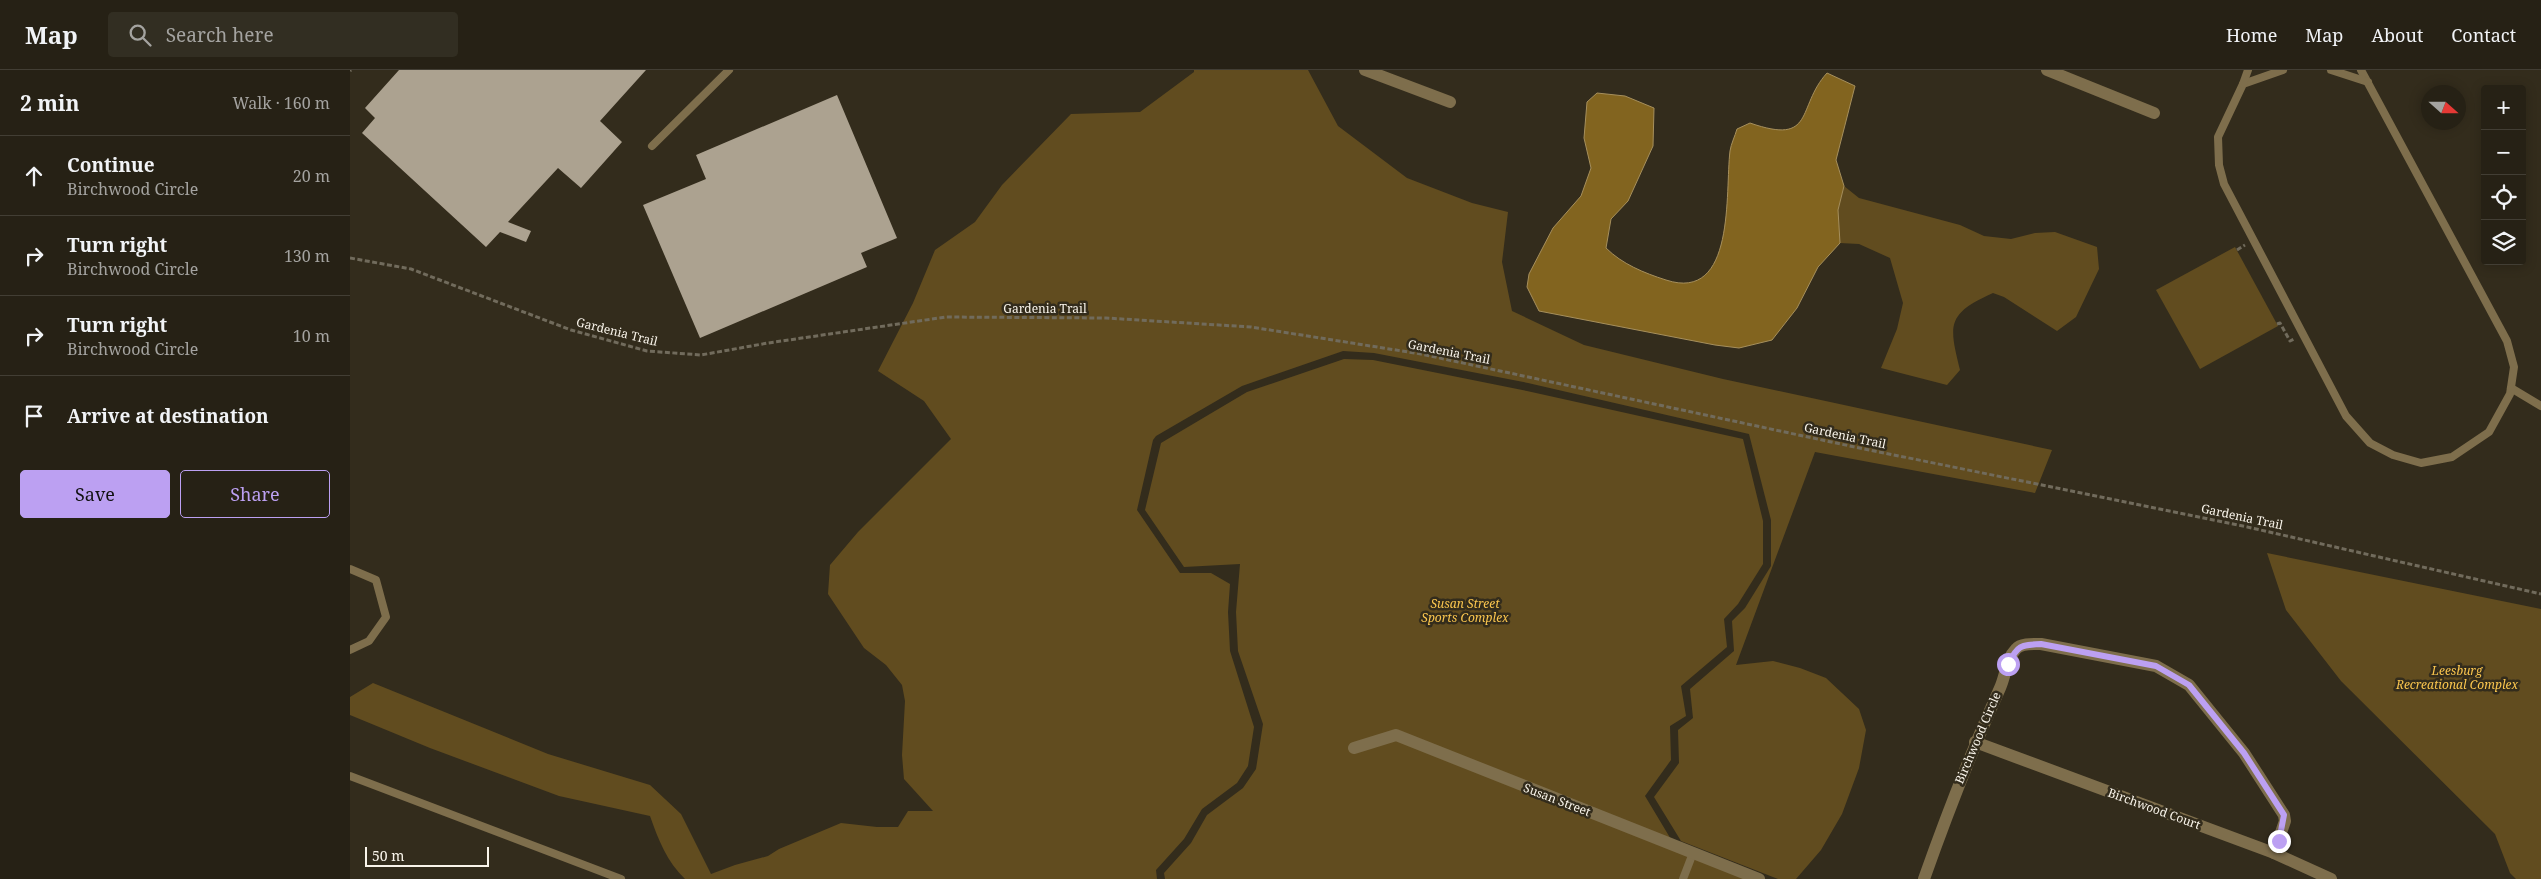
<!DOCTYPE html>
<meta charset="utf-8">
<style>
:root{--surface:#262115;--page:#322e22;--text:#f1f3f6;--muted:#a4a3a0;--line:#423e34;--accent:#bca0f2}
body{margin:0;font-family:"Noto Serif",serif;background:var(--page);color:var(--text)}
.controls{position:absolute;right:15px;top:15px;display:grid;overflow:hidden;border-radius:5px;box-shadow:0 2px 12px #0003}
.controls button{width:45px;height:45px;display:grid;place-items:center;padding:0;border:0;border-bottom:1px solid var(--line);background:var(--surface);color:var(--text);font:25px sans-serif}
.compass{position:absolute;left:2071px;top:15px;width:45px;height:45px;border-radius:50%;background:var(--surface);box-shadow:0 2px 12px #0003;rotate:111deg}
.scale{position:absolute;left:15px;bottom:12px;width:124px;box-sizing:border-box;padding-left:5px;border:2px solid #f9f4ea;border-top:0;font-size:14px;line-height:18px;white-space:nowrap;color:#f9f4ea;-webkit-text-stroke:4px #332c1c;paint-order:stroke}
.stop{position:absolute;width:15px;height:15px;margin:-11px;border:4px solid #bca0f2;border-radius:50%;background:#fff}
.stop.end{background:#bca0f2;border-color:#fff;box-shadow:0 1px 5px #0008}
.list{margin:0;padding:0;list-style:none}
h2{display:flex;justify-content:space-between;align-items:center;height:65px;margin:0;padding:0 20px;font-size:21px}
h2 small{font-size:16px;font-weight:400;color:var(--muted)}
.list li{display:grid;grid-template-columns:32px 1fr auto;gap:15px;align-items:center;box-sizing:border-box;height:80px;padding:0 20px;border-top:1px solid var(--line)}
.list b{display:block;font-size:19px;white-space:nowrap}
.list p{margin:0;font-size:16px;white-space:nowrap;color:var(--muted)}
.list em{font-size:16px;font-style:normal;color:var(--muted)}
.actions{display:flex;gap:10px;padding:15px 20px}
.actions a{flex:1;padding:11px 0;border:1px solid var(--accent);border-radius:5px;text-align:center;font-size:18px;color:var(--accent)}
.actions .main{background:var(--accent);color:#111}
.icon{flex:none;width:28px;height:28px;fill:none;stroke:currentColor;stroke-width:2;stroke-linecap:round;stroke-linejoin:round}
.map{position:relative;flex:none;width:2191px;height:809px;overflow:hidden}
header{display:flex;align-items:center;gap:30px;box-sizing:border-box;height:70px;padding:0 25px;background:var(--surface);border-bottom:1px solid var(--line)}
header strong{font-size:24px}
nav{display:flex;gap:28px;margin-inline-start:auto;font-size:18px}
.search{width:350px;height:45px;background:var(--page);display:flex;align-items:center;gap:12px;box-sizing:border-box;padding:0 18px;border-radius:5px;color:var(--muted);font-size:19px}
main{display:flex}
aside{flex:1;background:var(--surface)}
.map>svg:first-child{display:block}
</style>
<header>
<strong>Map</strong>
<div class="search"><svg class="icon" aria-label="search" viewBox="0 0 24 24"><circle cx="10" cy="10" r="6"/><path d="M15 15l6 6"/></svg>Search here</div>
<nav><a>Home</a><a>Map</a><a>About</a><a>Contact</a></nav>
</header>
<main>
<aside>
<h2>2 min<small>Walk · 160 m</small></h2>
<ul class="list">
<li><svg class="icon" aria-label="ahead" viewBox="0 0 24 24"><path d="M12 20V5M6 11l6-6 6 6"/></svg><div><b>Continue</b><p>Birchwood Circle</p></div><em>20 m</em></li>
<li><svg class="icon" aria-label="right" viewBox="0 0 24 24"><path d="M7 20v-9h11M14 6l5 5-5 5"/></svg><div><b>Turn right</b><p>Birchwood Circle</p></div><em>130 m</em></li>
<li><svg class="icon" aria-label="right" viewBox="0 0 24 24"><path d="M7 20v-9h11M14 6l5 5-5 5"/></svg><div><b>Turn right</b><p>Birchwood Circle</p></div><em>10 m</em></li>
<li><svg class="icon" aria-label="arrive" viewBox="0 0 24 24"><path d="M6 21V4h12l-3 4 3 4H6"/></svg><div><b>Arrive at destination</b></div></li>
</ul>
<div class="actions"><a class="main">Save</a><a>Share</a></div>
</aside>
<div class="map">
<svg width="2191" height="809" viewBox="0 0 2191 809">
<rect width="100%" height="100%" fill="#332c1c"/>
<!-- green -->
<g fill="#614c1f">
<path d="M844 0H958L988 56 1057 108 1122 133 1158 142 1152 192 1162 241 1234 275 1373 309 1702 380 1685 423 1465 382 1386 595 1423 591 1450 598 1476 608 1509 639 1516 660 1509 698 1492 744 1471 780 1446 809H1428L1331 771 1304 727 1329 693 1328 660 1343 648 1340 619 1384 581 1382 551 1395 538 1421 496V450L1399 364 1178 313 1024 283 993 281 892 316 806 366 803 370 787 440 830 503H861L880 514 878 542 880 581 904 657 898 696 887 713 852 739 834 769 806 800 807 809H335C317 792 308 769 300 746L209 726 80 678 0 645V627L23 613 198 684 300 715 331 744 361 804 385 795 418 786 429 779 491 753 527 757H548L558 741H583L554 709 552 685 555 631 552 615 536 595 514 578 478 524 480 495 508 462 601 369 574 331 528 301 563 233 585 180 625 152 652 115 721 44 790 42 844 2Z"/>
<path d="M1494 116 1509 128 1610 155 1634 166 1661 169 1685 163 1705 162 1747 177 1749 199 1726 247 1707 261 1654 227 1643 223C1596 244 1599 255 1610 300L1597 315 1531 298 1547 259 1553 233 1540 188 1509 174 1490 173 1488 140Z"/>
<path d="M1885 177 1928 256 1850 299 1806 220Z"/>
<path d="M994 289 1023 290 1177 321 1393 369 1413 451V494L1388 534 1374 549 1377 577 1331 616 1336 646 1320 656 1321 690 1295 726 1325 776 1408 809H815L814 803 841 773 857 745 893 718 906 699 913 654 888 581 886 542 890 494 834 497 795 440 811 373 897 322Z"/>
<path d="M1917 483 2191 539V809H2166L2160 803 2145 764 1991 611 1936 540Z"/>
</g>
<!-- water -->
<path fill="#82641f" stroke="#a68f5c" d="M1477 3 1505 16 1486 90 1494 116 1488 140 1490 173 1468 197 1447 238 1422 270 1389 278 1365 275 1189 241 1177 217 1179 204 1203 158 1231 126 1241 98 1234 68 1237 32 1247 23 1275 26 1304 38 1303 76 1278 131 1261 149 1256 178C1272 194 1294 203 1316 210 1386 233 1375 122 1380 81 1381 74 1385 66 1387 59L1400 53C1466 76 1446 37 1477 3Z"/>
<!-- building -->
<g fill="#aca290">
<path d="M49 0H296L250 51 272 72 231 118 208 98 158 152 181 161 176 172 150 162 136 177 12 63 25 48 15 38Z"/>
<path d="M487 25 547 168 511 183 517 197 350 268 293 135 356 109 346 85Z"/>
</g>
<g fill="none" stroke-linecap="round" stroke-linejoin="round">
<!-- path -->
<g stroke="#716b5c" stroke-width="3" stroke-dasharray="5 2.5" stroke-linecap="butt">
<path d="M0 1 1 0"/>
<path d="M1887 180 1895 175"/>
<path d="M0 188 61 199 221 260 297 281 351 285 418 273 596 247 756 248 901 257 1071 284 1500 376 1893 456 2191 524"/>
<path d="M1927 254 1930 253 1940 271 1944 269"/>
</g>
<!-- service -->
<g stroke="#7e6e4c" stroke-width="8">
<path d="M1933 0 1893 14 1868 67 1869 95 1874 114 1996 346 2020 373 2043 385 2071 393 2102 387 2139 362 2160 324 2164 297 2157 271 2011 0"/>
<path d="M1981 0 2018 12"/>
<path d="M1893 14 1898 0"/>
<path d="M302 76 379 0"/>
<path d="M2161 318 2191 336"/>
<path d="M0 499 26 510 36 547 19 571 0 580"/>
<path d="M0 706 271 809"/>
<path d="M1333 809 1343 783"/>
</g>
<!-- minor -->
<g stroke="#7e6e4c" stroke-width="12">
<path d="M1015 0 1100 32"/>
<path d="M1697 0 1804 43"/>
<path d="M1625 672 1924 783 1981 809"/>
<path d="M1004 678 1046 665 1409 809"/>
<path d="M1574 809C1597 744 1622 680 1650 618 1656 605 1656 589 1666 579 1671 573 1684 574 1691 574L1806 596 1839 615 1894 683 1934 745 1935 751 1924 783"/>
</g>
</g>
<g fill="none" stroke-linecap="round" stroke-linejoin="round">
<!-- route -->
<path stroke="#bca0f2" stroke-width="6" d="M1658 594C1668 575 1670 575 1691 574L1806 596 1839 615 1894 683 1934 745 1929 771"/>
</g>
<g text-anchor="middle" stroke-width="5" stroke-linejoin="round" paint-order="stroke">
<!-- street labels -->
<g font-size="12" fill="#f9f4ea" stroke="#332c1c">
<text x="695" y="243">Gardenia Trail</text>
<text transform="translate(267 262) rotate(14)" y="4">Gardenia Trail</text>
<text transform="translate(1099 282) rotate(11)" y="4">Gardenia Trail</text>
<text transform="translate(1495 366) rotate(12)" y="4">Gardenia Trail</text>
<text transform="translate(1892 447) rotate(12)" y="4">Gardenia Trail</text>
<text transform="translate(1628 668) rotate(-67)" y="4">Birchwood Circle</text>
<text transform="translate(1207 730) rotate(21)" y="4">Susan Street</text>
<text transform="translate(1804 739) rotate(20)" y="4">Birchwood Court</text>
</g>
<!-- park labels -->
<g font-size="12" font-style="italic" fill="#fbc64e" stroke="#332c1c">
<text x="1115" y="538">Susan Street<tspan x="1115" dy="14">Sports Complex</tspan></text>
<text x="2107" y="605">Leesburg<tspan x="2107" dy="14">Recreational Complex</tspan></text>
</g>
</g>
</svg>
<div class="controls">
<button>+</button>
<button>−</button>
<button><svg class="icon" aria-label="locate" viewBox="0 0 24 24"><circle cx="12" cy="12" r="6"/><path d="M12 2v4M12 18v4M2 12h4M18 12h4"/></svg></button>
<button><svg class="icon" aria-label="layers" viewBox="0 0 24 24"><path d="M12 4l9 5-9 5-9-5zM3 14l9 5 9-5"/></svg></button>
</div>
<svg class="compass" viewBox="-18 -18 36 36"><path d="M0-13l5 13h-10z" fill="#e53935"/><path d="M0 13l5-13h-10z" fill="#a4a3a0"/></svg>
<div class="scale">50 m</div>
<div class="stop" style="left:1658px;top:594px"></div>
<div class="stop end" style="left:1929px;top:771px"></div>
</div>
</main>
